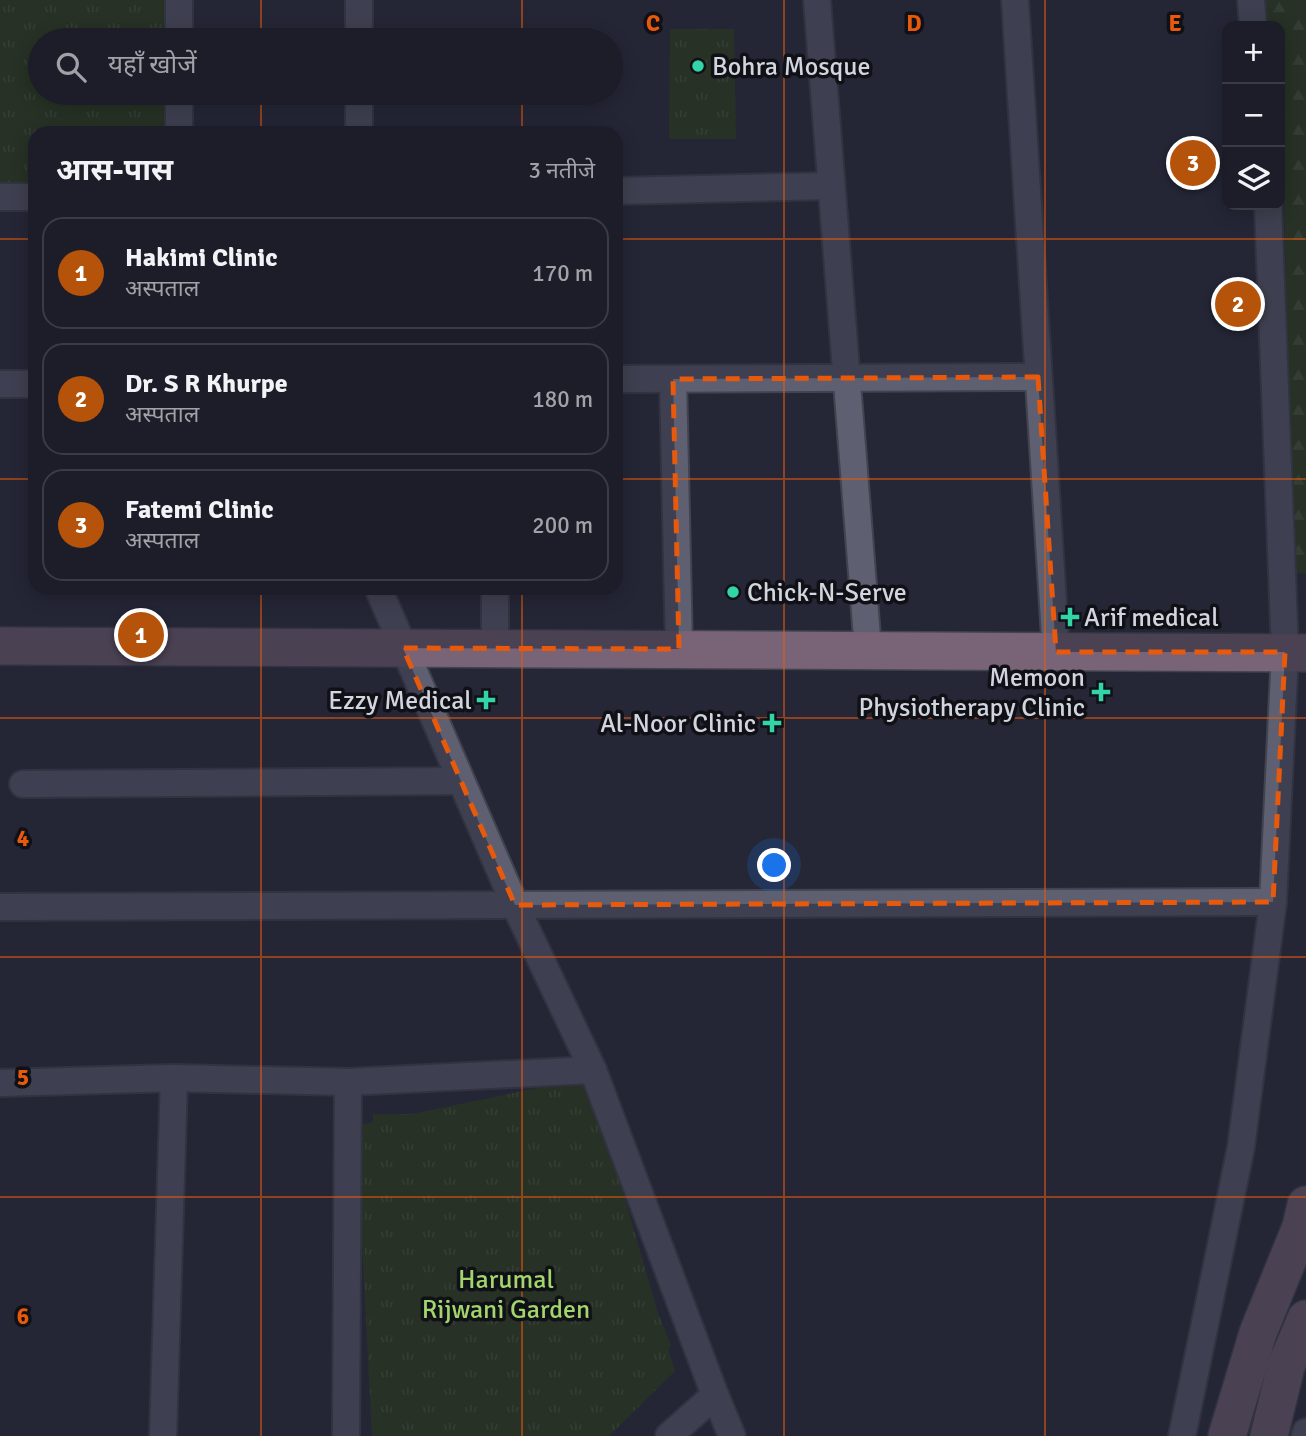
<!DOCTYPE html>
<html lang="hi">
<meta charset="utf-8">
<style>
:root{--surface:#1c1d28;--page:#252630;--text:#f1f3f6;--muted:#a0a2a8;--line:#3a3b45;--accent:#b45309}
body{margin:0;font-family:Signika,"Noto Sans Devanagari",sans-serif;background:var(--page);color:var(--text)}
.controls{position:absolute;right:21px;top:21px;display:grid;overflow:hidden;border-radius:14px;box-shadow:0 4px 18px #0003}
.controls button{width:63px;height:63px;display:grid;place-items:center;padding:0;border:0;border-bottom:2px solid var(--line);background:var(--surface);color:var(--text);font:35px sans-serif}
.you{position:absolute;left:775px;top:866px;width:24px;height:24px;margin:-18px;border:5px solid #fff;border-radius:50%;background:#1a73e8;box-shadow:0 0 0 10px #1a73e833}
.badge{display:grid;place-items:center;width:46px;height:46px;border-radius:50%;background:var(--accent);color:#fff;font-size:23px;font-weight:700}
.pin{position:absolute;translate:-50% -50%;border:4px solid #fff;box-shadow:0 2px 7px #0006}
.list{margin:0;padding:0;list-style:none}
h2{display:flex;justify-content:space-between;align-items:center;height:91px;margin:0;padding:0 28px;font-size:30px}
h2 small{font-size:23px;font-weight:400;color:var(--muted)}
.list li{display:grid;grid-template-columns:46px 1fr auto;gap:21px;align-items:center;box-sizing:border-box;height:112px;margin:0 14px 14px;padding:0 14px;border:2px solid var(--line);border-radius:21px}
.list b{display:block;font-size:26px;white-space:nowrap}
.list p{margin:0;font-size:23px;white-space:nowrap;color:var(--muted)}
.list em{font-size:23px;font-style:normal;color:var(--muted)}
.icon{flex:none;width:38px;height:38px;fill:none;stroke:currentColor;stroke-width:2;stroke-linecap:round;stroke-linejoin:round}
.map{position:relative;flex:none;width:1306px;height:1436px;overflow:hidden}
.search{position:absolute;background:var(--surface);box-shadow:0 4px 18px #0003;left:28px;top:28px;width:595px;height:77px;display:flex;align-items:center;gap:18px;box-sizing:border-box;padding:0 24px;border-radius:38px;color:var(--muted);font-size:26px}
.panel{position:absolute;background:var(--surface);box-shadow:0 4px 18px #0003;left:28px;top:126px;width:595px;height:469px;border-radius:21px}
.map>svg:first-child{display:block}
</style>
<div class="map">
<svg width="1306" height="1436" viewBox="0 0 1306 1436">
<defs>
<pattern id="grass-tufts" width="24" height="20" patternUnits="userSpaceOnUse" patternTransform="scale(1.75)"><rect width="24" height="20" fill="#2a3f11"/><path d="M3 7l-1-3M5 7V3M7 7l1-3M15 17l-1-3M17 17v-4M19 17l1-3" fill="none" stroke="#485a33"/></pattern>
<pattern id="forest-firs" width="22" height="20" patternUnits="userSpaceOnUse" patternTransform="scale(1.75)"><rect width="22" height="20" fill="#2a3f11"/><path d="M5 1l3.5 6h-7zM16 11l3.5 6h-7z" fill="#485a33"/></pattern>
</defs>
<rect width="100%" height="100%" fill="#252736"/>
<!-- grass -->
<g fill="url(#grass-tufts)">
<path d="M0 0H166V40H40V93H166V133H35V188L0 189Z"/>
<path d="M670 29H734L736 139H669Z"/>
<path d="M590 1077 658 1313 671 1345 668 1349 675 1371 609 1436H372L356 1126 373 1122V1114H412Z"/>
</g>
<!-- forest -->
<path fill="url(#forest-firs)" d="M1265 0H1306V574L1293 573 1283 158 1280 127V26H1268Z"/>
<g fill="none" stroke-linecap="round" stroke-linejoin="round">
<defs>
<g id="minor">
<path d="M817 0 868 650"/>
<path d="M1015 0 1056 652"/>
<path d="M1251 0 1253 26"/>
<path d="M179 40V0"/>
<path d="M359 40V0"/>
<path d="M179 133V93"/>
<path d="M359 133V93"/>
<path d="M616 191 830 186"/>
<path d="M0 197H35"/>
<path d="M616 379 1038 377"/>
<path d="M673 379 679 649"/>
<path d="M0 384H35"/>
<path d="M378 588 515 905 593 1070 715 1395 732 1436"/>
<path d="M495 648V588"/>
<path d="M23 784 461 781"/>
<path d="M0 907 1273 902"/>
<path d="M0 1083 174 1078 348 1082 593 1070"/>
<path d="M163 1436 174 1078"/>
<path d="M346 1436 348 1082"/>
<path d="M669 1436 715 1395"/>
<path d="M1182 1436 1241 1147 1273 902 1285 652 1268 205"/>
<path d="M1305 1436 1306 1432"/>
</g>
<g id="secondary">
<path d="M0 646 1306 653"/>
<path d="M1227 1436 1258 1333 1301 1227 1306 1205"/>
<path d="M1269 1436 1286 1366 1306 1319"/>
</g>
</defs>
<!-- minor casing -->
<use href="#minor" stroke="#41434f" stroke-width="30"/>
<!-- secondary casing -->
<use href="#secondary" stroke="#41434f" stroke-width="40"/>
<!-- minor -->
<use href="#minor" stroke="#5e6071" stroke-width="26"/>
<!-- secondary -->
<use href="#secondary" stroke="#796376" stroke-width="37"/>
</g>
<!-- marked area -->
<path d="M0 0H1306V1436H0ZM1038 377 1056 652H1285L1273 902 515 905 403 648 679 649 673 379Z" fill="#252736" fill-opacity=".55" fill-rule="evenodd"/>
<path fill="none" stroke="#e8590c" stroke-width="5" stroke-dasharray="14 9" stroke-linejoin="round" d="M1038 377 1056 652H1285L1273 902 515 905 403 648 679 649 673 379Z"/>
<!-- grid -->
<path fill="none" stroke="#e8590c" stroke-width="2" stroke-opacity="0.55" d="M261 0V40M522 0V40M784 0V1436M1045 0V1436M261 93V133M522 93V133M0 239H35M616 239H1306M0 479H35M616 479H1306M261 588V1436M522 588V1436M0 718H1306M0 957H1306M0 1197H1306"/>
<!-- markers -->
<g fill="#33d4a8" stroke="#101117" stroke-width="2.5">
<circle cx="698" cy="66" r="7"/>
<circle cx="733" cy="592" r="7"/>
<path d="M1066.5 606.5h7v7h7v7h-7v7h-7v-7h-7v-7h7z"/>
<path d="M1097.5 681.5h7v7h7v7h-7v7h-7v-7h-7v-7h7z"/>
<path d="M482.5 689.5h7v7h7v7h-7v7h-7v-7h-7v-7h7z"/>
<path d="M768.5 712.5h7v7h7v7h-7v7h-7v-7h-7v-7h7z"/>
</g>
<g text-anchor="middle" stroke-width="7" stroke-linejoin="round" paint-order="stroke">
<!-- poi labels -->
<g font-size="26" fill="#d2d4de" stroke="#101117" text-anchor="start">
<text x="712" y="75">Bohra Mosque</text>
<text x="747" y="601">Chick-N-Serve</text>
<text x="1084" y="626">Arif medical</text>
<text x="1085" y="686" text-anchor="end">Memoon<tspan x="1085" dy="30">Physiotherapy Clinic</tspan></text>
<text x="472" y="709" text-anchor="end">Ezzy Medical</text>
<text x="756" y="732" text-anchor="end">Al-Noor Clinic</text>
</g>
<!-- park labels -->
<g font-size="26" fill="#a2d56b" stroke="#101117">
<text x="506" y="1288">Harumal<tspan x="506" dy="30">Rijwani Garden</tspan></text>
</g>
</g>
<g font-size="23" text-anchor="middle" font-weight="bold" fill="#e8590c" stroke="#101117" stroke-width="7" stroke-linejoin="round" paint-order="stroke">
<text x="653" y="31">C</text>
<text x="914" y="31">D</text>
<text x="1175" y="31">E</text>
<text x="23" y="846">4</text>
<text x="23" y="1085">5</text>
<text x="23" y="1324">6</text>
</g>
</svg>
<div class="controls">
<button>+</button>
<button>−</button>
<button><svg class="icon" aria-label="layers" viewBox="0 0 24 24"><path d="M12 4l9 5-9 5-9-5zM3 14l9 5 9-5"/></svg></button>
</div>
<div class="you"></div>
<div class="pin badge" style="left:141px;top:635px">1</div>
<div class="pin badge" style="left:1238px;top:304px">2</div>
<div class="pin badge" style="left:1193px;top:163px">3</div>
<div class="search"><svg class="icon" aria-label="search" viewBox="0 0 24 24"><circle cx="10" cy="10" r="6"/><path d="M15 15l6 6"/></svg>यहाँ खोजें</div>
<section class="panel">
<h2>आस-पास<small>3 नतीजे</small></h2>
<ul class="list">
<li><span class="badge">1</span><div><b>Hakimi Clinic</b><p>अस्पताल</p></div><em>170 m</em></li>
<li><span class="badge">2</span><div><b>Dr. S R Khurpe</b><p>अस्पताल</p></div><em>180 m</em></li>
<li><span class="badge">3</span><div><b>Fatemi Clinic</b><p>अस्पताल</p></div><em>200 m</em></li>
</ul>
</section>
</div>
